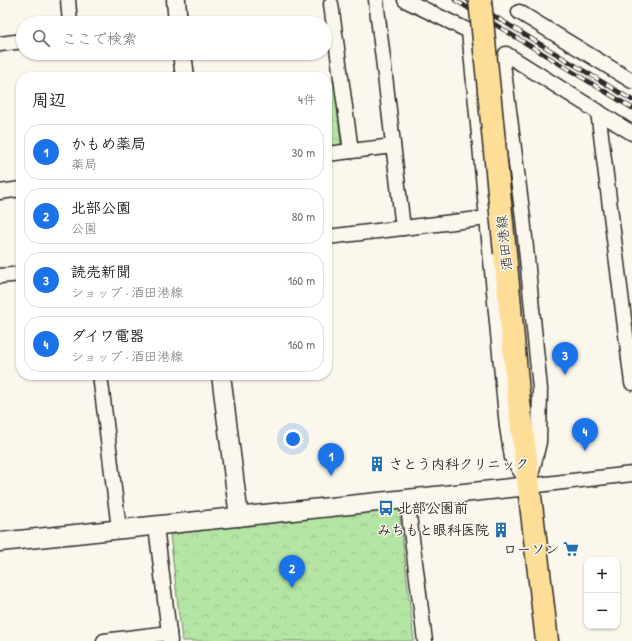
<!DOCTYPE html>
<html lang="ja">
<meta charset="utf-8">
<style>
:root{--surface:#fff;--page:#f6f6f6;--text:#202124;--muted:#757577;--line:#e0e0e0;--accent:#1a73e8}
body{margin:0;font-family:"Patrick Hand","Klee One",sans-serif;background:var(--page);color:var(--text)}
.controls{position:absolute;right:12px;bottom:12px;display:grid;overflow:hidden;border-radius:8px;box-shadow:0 1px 3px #0004}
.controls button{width:36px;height:36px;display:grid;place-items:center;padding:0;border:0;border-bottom:1px solid var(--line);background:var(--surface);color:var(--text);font:20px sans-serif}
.you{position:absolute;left:293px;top:439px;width:14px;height:14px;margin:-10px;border:3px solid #fff;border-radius:50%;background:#1a73e8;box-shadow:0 0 0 6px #1a73e833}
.badge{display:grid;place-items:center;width:26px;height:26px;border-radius:50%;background:var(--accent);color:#fff;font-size:13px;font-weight:700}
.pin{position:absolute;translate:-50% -33px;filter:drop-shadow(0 1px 2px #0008)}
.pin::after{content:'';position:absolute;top:21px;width:14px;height:12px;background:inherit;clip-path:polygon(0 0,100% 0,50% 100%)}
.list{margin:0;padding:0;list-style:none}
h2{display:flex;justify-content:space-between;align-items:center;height:52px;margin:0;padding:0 16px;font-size:17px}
h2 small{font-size:13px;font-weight:400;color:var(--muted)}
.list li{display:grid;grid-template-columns:26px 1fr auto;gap:12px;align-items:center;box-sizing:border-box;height:56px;margin:0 8px 8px;padding:0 8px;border:1px solid var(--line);border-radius:16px}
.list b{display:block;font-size:15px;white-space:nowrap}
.list p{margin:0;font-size:13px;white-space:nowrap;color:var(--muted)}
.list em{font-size:13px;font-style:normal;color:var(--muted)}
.icon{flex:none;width:22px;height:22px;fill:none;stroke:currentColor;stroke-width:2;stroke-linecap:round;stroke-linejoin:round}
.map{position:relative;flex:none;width:632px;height:641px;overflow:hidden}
.search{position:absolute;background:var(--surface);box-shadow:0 1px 3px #0004;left:16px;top:16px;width:316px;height:44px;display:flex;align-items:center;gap:10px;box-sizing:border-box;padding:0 14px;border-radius:22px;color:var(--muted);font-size:15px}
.panel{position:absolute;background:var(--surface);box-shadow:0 1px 3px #0004;left:16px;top:72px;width:316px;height:308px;border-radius:16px}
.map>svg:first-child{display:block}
</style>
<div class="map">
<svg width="632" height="641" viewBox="0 0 632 641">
<defs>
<pattern id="park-crowns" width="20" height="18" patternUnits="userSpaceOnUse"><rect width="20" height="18" fill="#b5e5a5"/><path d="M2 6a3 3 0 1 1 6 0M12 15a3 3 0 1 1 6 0" fill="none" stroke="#9cc58e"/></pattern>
</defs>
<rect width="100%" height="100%" fill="#fbf7ec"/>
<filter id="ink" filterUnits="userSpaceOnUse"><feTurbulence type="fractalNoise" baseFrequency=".025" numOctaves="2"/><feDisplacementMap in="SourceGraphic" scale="8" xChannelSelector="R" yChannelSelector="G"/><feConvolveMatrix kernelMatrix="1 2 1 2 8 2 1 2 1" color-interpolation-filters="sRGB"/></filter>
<g filter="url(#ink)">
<!-- park -->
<g fill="url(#park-crowns)" stroke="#708868">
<path d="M335 81 341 147 327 148V82Z"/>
<path d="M399 509 414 641H182L170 534Z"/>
</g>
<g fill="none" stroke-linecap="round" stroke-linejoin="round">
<defs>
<g id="minor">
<path d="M68 0 70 23"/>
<path d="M376 0 403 228"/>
<path d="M405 0 469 31 507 427 512 458 526 480"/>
<path d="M331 4 351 151"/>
<path d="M519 12 632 81"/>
<path d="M0 44 23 41"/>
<path d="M598 111 632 383"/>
<path d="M327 154 393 146"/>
<path d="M0 192 21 189"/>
<path d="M327 237 487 218"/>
<path d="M0 276 21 274"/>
<path d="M100 375 119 529"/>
<path d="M532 472 539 442 540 389 523 218 503 64 506 54 632 133"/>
<path d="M529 486 632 474"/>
<path d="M407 499 425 641"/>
<path d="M156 526 170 641"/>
<path d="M104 641 169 633"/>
</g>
<g id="tertiary">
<path d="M176 0 178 23"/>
<path d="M182 53 185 77"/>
<path d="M221 375 239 517"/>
<path d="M0 542 529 486"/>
</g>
<path id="primary" d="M505 253 518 393 547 641"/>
</defs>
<!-- minor casing -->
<use href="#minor" stroke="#2b2b2b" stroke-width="17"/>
<!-- tertiary casing -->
<use href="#tertiary" stroke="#2b2b2b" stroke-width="21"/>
<!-- primary casing -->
<use href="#primary" stroke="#2b2b2b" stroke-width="25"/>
<!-- minor -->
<use href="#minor" stroke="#fbf7ec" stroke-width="14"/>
<!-- tertiary -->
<use href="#tertiary" stroke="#fbf7ec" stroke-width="18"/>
<!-- primary -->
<use href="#primary" stroke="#fedd96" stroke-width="22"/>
<defs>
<g id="rail">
<path d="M455 0 632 108"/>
<path d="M468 0 632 100"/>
</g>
</defs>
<!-- rail casing -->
<use href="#rail" stroke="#2b2b2b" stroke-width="4.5"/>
<!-- rail -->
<use href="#rail" stroke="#fbf7ec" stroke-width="3" stroke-dasharray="9" stroke-linecap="butt"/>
<defs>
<path id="primary-bridge" d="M480 0 505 253"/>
</defs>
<!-- primary-bridge casing -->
<use href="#primary-bridge" stroke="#2b2b2b" stroke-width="25" stroke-linecap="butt"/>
<!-- primary-bridge -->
<use href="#primary-bridge" stroke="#fedd96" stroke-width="22"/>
</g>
</g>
<!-- icons -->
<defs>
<symbol id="building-bare" viewBox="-9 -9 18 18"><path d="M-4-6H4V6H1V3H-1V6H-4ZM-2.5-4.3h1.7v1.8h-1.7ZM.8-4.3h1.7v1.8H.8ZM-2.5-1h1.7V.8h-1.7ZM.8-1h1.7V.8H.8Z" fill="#1f6fb2" stroke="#fbf7ec" stroke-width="2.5" paint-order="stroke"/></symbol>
<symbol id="bus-bare" viewBox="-9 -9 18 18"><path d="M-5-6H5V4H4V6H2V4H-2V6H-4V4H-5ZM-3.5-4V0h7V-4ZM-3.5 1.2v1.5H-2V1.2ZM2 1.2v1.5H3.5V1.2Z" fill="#1f6fb2" stroke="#fbf7ec" stroke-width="2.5" paint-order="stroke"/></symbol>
<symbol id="supermarket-bare" viewBox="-9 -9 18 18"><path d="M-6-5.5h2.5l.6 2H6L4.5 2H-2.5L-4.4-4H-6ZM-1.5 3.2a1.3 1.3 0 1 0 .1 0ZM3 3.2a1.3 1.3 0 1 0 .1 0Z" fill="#1f6fb2" stroke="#fbf7ec" stroke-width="2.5" paint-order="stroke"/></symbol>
</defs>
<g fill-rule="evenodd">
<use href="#building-bare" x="366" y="453" width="22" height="22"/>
<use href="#bus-bare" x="375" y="497" width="22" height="22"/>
<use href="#building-bare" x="490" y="519" width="22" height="22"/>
<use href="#supermarket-bare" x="560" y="538" width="22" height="22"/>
</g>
<g text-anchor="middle" stroke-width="3" stroke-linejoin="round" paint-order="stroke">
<!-- street labels -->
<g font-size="14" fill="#2b2b2b" stroke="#fbf7ec">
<text transform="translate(504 243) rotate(-96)" y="5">酒田港線</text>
</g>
<!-- poi labels -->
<g font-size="14" font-weight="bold" fill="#2b2b2b" stroke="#fbf7ec" text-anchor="start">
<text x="389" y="469">さとう内科クリニック</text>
<text x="398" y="513">北部公園前</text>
<text x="489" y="535" text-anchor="end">みちもと眼科医院</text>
<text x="559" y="554" text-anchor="end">ローソン</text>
</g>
</g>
</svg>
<div class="controls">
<button>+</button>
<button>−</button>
</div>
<div class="you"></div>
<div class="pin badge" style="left:331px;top:476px">1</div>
<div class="pin badge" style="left:292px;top:588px">2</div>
<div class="pin badge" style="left:565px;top:375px">3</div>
<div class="pin badge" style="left:585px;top:451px">4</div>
<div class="search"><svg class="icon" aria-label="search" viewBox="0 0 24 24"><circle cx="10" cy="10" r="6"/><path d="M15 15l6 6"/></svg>ここで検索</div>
<section class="panel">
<h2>周辺<small>4件</small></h2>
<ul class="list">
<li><span class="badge">1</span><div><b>かもめ薬局</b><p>薬局</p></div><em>30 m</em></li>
<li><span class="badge">2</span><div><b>北部公園</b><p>公園</p></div><em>80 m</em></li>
<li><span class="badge">3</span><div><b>読売新聞</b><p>ショップ · 酒田港線</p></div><em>160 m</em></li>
<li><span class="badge">4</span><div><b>ダイワ電器</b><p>ショップ · 酒田港線</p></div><em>160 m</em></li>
</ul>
</section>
</div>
